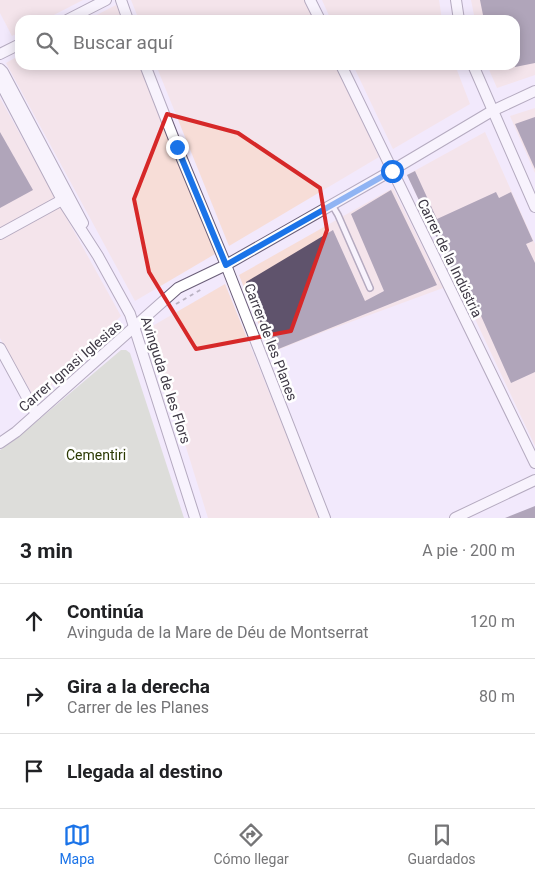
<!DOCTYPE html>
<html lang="es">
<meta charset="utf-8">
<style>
:root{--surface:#fff;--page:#f6f6f6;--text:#202124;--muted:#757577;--line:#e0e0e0;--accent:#1a73e8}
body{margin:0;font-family:Roboto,sans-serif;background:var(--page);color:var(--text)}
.stop{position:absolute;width:15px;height:15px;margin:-11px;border:4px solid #1a73e8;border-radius:50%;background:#fff}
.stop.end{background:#1a73e8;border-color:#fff;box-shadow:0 1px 5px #0008}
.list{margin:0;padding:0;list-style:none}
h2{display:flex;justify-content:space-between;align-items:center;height:65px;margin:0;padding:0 20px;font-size:21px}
h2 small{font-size:16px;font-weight:400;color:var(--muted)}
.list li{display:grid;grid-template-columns:32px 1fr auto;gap:15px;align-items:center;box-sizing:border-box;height:75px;padding:0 20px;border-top:1px solid var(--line)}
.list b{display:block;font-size:19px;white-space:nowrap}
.list p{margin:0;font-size:16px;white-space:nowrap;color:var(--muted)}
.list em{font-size:16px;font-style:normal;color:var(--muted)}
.icon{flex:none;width:28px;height:28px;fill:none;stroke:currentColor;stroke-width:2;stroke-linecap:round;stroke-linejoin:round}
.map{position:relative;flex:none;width:535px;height:518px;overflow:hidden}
.search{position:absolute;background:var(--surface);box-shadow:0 2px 12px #0003;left:15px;right:15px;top:15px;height:55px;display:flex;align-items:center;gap:12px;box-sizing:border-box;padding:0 18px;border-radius:15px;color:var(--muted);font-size:19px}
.sheet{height:290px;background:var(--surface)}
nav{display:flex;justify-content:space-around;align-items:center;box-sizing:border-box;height:70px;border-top:1px solid var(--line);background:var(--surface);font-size:14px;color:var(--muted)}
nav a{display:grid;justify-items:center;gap:2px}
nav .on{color:var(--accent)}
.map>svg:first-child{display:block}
</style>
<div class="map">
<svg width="535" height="518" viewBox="0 0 535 518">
<rect width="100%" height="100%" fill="#f2e9fc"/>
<!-- industrial -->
<g fill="#f7ddd7">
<path d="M0 0H83L44 20H20V32L12 36 0 13Z"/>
<path d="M131 0H305L315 20H139Z"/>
<path d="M322 0H439L442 20H331Z"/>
<path d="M471 0H535V75L497 88 487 65H515V20H475Z"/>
<path d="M116 5 123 20H87Z"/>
<path d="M20 55V65H140L215 254 135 301 6 63Z"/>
<path d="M156 65H336L379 157 229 246Z"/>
<path d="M353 65H455L470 104 393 149Z"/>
<path d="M0 98 121 316 36 401 0 338Z"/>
<path d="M535 108V173L510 116Z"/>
<path d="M485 132 535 244V446L407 175Z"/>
<path d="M393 188 443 288 326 331 270 353 239 275Z"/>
<path d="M225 284 320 517 319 518H208L149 328Z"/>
</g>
<!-- green -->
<path fill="#c4ceb2" d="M121 350H126L130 353 184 518H0V450L16 439Z"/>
<!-- building -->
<g fill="#5f536c">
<path d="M480 0H535V63L515 67V20H484Z"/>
<path d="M535 117V169L515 124Z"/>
<path d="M0 132 33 190 0 208Z"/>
<path d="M415 171 437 219 496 192 499 198 511 192 533 241 526 244 535 263V372L511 383 473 298 467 302 407 175Z"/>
<path d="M391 190 437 285 271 352 246 282 333 230 365 301 384 291 351 214Z"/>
<path d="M535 506V518H505Z"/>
</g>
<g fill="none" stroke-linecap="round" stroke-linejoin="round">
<defs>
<path id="lane" d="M332 205 338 215 370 288"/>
<g id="street">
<path d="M121 0 128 20"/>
<path d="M310 0 320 20"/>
<path d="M456 0 459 20"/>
<path d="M67 20 106 0"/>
<path d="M0 54 20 44"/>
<path d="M145 65 177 147 226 265 325 518"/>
<path d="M341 65 535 463"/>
<path d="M473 65 535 207"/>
<path d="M0 69 3 72 83 223"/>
<path d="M0 82 62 200 98 256 130 314 195 518"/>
<path d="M0 234 62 200"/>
<path d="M0 348 36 414"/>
<path d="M0 443 16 432 178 288 226 265 391 171 492 111 535 91"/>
<path d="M455 518 535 480"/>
</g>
</defs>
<!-- lane casing -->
<use href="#lane" stroke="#6a5e78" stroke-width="8"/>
<!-- street casing -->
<use href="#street" stroke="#6a5e78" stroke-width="12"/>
<!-- path -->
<path stroke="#bab2c3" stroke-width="2" stroke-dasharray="4 4" stroke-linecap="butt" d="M176 304 202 289"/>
<!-- lane -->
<use href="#lane" stroke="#fff" stroke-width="5"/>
<!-- street -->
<use href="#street" stroke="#fff" stroke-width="10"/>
</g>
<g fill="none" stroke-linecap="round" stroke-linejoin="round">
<!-- route -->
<path stroke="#1a73e8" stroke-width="6" d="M177 147 226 265 392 171"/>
</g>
<!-- marked area -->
<path d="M0 0H535V518H0ZM167 114 238 133 320 188 327 230 291 331 196 349 149 272 134 199Z" fill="#f2e9fc" fill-opacity=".55" fill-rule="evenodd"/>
<path fill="none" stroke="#d62828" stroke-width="4" stroke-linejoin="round" d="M167 114 238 133 320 188 327 230 291 331 196 349 149 272 134 199Z"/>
<g text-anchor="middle" stroke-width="5" stroke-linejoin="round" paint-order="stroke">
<!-- street labels -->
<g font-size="14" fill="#3d3844" stroke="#fff">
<text transform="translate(450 258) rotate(64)" y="5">Carrer de la Indústria</text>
<text transform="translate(271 342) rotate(69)" y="5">Carrer de les Planes</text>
<text transform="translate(70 366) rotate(-41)" y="5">Carrer Ignasi Iglesias</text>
<text transform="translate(166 380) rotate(72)" y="5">Avinguda de les Flors</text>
</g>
<!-- park labels -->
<g font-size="14" fill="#2b3902" stroke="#fff">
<text x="96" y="460">Cementiri</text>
</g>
</g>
</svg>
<div class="stop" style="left:392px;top:171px"></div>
<div class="stop end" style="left:177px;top:147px"></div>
<div class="search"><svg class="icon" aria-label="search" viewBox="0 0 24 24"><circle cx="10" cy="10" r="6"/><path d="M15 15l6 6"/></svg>Buscar aquí</div>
</div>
<section class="sheet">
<h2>3 min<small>A pie · 200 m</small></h2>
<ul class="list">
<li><svg class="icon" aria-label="ahead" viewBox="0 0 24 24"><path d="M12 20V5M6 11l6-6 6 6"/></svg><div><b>Continúa</b><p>Avinguda de la Mare de Déu de Montserrat</p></div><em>120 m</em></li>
<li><svg class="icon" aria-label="right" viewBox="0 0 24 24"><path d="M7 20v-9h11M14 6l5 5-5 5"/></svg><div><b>Gira a la derecha</b><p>Carrer de les Planes</p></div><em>80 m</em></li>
<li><svg class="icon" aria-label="arrive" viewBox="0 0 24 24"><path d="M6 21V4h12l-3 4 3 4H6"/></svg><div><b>Llegada al destino</b></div></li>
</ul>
</section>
<nav>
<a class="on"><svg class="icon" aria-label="map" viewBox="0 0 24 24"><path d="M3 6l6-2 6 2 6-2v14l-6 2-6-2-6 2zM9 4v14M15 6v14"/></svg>Mapa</a>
<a><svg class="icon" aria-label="directions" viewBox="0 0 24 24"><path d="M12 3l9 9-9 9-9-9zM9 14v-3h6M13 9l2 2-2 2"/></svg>Cómo llegar</a>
<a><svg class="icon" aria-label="saved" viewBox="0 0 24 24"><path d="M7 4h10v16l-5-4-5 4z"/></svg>Guardados</a>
</nav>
